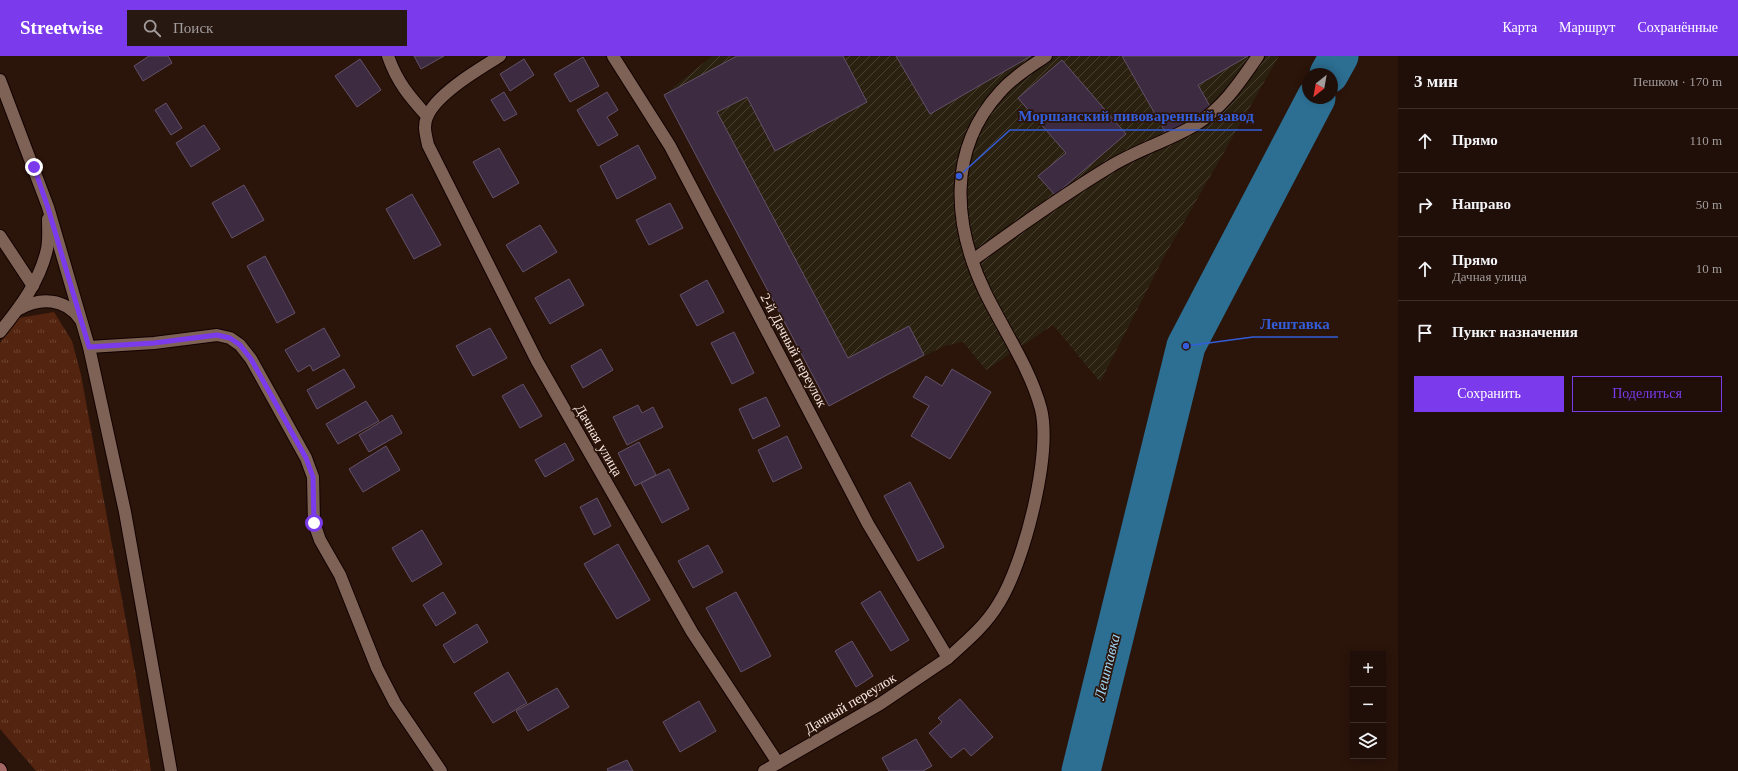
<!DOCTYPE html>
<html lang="ru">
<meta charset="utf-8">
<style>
:root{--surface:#200f08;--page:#281812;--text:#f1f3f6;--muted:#a29c9c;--line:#3d2f29;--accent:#7c3aed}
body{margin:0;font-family:"Times New Roman",serif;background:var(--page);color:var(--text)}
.controls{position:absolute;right:12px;bottom:12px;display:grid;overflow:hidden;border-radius:0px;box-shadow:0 2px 10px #0003}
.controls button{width:36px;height:36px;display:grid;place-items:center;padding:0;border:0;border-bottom:1px solid var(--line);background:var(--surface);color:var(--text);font:20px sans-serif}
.compass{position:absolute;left:1302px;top:12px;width:36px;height:36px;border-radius:50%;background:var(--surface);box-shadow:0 2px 10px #0003;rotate:211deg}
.stop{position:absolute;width:12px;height:12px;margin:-9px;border:3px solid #7c3aed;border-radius:50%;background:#fff}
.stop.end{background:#7c3aed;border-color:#fff;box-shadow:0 1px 4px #0008}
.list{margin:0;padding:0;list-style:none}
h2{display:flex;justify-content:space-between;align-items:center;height:52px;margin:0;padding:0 16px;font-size:17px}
h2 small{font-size:13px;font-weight:400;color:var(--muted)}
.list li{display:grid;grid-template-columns:26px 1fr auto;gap:12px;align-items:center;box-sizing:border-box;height:64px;padding:0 16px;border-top:1px solid var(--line)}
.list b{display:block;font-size:15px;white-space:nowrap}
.list p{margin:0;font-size:13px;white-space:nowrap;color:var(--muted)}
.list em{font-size:13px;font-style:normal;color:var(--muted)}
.actions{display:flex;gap:8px;padding:12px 16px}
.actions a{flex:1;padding:9px 0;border:1px solid var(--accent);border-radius:0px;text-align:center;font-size:14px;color:var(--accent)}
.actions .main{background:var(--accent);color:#fff}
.icon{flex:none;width:22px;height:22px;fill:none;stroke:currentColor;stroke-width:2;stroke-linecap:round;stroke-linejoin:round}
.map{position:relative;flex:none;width:1398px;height:715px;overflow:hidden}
header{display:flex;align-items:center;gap:24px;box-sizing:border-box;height:56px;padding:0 20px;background:var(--accent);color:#fff}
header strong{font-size:19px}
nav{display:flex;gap:22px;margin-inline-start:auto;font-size:14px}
.search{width:280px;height:36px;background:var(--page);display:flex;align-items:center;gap:10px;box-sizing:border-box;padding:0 14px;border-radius:0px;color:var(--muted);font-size:15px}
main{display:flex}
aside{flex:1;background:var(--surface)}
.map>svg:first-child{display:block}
</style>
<header>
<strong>Streetwise</strong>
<div class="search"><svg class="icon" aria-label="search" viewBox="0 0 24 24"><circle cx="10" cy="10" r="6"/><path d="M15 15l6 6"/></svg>Поиск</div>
<nav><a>Карта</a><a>Маршрут</a><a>Сохранённые</a></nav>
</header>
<main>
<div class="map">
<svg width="1398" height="715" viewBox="0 0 1398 715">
<defs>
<pattern id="industrial-furrows" width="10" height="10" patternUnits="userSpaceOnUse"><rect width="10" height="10" fill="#2a2111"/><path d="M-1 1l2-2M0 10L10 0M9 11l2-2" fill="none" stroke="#4a4133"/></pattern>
<pattern id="grass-tufts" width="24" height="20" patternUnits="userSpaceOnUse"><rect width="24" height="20" fill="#532410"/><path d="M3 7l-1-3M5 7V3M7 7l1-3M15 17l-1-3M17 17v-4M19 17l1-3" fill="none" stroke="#6d4432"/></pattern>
</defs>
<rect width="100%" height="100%" fill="#2b140a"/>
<!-- industrial -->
<path fill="url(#industrial-furrows)" d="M712 0H1279L1164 201 1100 326 1053 269 986 314 963 286 944 290 829 350 664 39Z"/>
<!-- grass -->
<path fill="url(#grass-tufts)" d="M54 256 72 285 81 319 136 620 151 715H36L0 673V287L19 262Z"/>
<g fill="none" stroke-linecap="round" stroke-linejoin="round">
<!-- river -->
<g stroke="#2c6f93" stroke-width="39">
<path d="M1329 18 1339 0"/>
<path d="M1081 715 1186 290 1316 42"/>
</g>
</g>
<!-- building -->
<g fill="#3d2c41" stroke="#635168">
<path d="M149 0H168L172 7 143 25 134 10Z"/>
<path d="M414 0H444L421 13Z"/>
<path d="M737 0H843L867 46 775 95 747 41 717 56 848 302 909 270 924 299 829 350 664 39Z"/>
<path d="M896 0H1031L930 58Z"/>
<path d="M1122 0H1248L1198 29 1212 54 1167 79Z"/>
<path d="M583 1 599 30 570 46 554 18Z"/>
<path d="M360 3 381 34 357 51 335 20Z"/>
<path d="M524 3 534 19 510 35 500 18Z"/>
<path d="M1062 4 1126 78 1055 139 1038 120 1066 97 1018 42Z"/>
<path d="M504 36 517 58 504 65 491 44Z"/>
<path d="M607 36 618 54 607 61 618 79 598 90 577 54Z"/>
<path d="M166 47 182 72 171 79 155 54Z"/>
<path d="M204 69 220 93 191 111 176 87Z"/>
<path d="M638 89 656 122 617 143 600 110Z"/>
<path d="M499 92 519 127 493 142 473 106Z"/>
<path d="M244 129 264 164 232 182 212 147Z"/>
<path d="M412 138 441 189 414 203 386 153Z"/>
<path d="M670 147 683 172 649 189 636 164Z"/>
<path d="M540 169 557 196 523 216 506 189Z"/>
<path d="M265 200 295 257 277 267 247 210Z"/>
<path d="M569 223 584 249 550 268 535 242Z"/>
<path d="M707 224 724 256 697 270 680 239Z"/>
<path d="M324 272 340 300 313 315 310 309 298 316 285 294Z"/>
<path d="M490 272 507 302 473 320 456 290Z"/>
<path d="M734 276 754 317 732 328 711 287Z"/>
<path d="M601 293 613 314 583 332 571 310Z"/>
<path d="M344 313 355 331 317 353 307 334Z"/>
<path d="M952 313 991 336 950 403 911 380 929 350 913 341 926 320 942 330Z"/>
<path d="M523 328 542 360 520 372 502 340Z"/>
<path d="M766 341 780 370 753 383 739 353Z"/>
<path d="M366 345 379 365 338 388 326 368Z"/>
<path d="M638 349 642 357 653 351 663 371 627 389 613 361Z"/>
<path d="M392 359 402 377 369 396 359 379Z"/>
<path d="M787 380 802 412 773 426 758 394Z"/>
<path d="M639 386 656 419 635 430 618 397Z"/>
<path d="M565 387 574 404 545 421 535 404Z"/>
<path d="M386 390 400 414 363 436 349 413Z"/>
<path d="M669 413 689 453 662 467 641 427Z"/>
<path d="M910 426 944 491 918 505 884 440Z"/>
<path d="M597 442 611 470 594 479 580 451Z"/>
<path d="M422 474 442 508 412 526 392 492Z"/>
<path d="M618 488 650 544 617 563 584 508Z"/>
<path d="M708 489 723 516 693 532 678 505Z"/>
<path d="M880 535 909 584 891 595 861 547Z"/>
<path d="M443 536 456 557 436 570 423 549Z"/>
<path d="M736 536 771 600 741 616 706 552Z"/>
<path d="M477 568 488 586 454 607 443 589Z"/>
<path d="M852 585 873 620 856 631 835 595Z"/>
<path d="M508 616 527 647 493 667 474 637Z"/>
<path d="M557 632 569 651 528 675 516 655Z"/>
<path d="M960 643 993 681 971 700 964 692 951 702 929 677 942 666 938 662Z"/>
<path d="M699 645 716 675 680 696 663 666Z"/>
<path d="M916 683 932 710 923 715H889L882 702Z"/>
<path d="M627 704 633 715H608L607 713Z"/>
</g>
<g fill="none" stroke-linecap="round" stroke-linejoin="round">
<defs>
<g id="lane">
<path d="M0 180 33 230"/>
<path d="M973 204C1018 171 1063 139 1111 110 1137 94 1168 85 1195 69 1223 52 1240 26 1258 0"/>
<path d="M89 291 154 287 217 279 230 282 240 289 251 303 306 402 313 421 314 467 320 484 340 519 377 612 395 647 441 715"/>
<path d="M948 602C967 585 986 569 999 547 1024 507 1052 399 1041 353 1030 312 1004 275 985 236 953 169 947 94 1000 36 1013 21 1030 11 1046 0"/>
</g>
<g id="street">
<path d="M388 0C397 26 409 40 427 60"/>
<path d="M500 0C479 13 436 38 427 61 423 71 426 79 428 89L537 305 692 576 778 707"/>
<path d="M613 0 670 90 868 468 948 602 880 648 764 715"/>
<path d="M0 24 48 151 89 291 125 456 171 715"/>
<path d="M19 253C40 241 65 242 80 263"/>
<path d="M0 276C20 251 40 225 47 193 49 184 48 173 48 163"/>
</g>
<path id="secondary" d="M0 713 1 715"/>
</defs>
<!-- lane casing -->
<use href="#lane" stroke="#120200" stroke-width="14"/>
<!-- street casing -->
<use href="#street" stroke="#120200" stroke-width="14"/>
<!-- secondary casing -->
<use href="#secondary" stroke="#120200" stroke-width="14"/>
<!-- lane -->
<use href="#lane" stroke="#7f6256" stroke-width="12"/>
<!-- street -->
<use href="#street" stroke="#7f6256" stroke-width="12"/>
<!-- secondary -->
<use href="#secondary" stroke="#a36764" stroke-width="12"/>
</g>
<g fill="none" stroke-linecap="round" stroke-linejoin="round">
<!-- route -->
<path stroke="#7c3aed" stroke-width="5" d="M34 111 48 152 89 291 154 287 217 279 230 282 240 289 251 303 306 402 313 421 314 467"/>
</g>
<g text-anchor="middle" stroke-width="3.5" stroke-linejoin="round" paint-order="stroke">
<!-- street labels -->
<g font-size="14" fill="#fae8e2" stroke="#2b140a">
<text transform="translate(794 294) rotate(62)" y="5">2-й Дачный переулок</text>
<text transform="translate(599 384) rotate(60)" y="5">Дачная улица</text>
<text transform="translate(850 647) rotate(-31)" y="5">Дачный переулок</text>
</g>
<!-- water labels -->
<g font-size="15" font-style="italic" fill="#a0d5f4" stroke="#2b140a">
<text transform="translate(1107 611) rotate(-76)" y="5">Лештавка</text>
</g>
</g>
<!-- callouts -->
<path fill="none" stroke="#335dd9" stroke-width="1.5" d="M959 120L1010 74H1262M1186 290L1253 281H1338"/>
<g fill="#335dd9" stroke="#2b140a" stroke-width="1.5">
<circle cx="959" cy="120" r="4"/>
<circle cx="1186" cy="290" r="4"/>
</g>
<g font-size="15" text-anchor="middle" font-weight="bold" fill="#335dd9" stroke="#2b140a" stroke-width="3.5" stroke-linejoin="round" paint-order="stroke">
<text x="1136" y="65">Моршанский пивоваренный завод</text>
<text x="1295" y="273">Лештавка</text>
</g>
</svg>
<div class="controls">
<button>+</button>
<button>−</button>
<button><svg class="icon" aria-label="layers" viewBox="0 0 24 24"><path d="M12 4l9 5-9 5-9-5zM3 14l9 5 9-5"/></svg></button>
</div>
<svg class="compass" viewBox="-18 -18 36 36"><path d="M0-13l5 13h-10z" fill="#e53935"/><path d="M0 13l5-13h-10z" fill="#a29c9c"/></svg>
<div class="stop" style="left:314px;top:467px"></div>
<div class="stop end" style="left:34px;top:111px"></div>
</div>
<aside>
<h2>3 мин<small>Пешком · 170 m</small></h2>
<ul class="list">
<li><svg class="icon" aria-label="ahead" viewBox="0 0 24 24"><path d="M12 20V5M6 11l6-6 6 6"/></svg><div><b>Прямо</b></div><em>110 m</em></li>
<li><svg class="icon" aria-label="right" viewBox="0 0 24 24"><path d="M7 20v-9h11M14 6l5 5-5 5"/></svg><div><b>Направо</b></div><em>50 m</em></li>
<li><svg class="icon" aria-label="ahead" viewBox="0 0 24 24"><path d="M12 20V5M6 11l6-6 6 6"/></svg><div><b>Прямо</b><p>Дачная улица</p></div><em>10 m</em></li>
<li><svg class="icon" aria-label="arrive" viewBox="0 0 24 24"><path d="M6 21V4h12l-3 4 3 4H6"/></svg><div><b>Пункт назначения</b></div></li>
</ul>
<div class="actions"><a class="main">Сохранить</a><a>Поделиться</a></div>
</aside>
</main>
